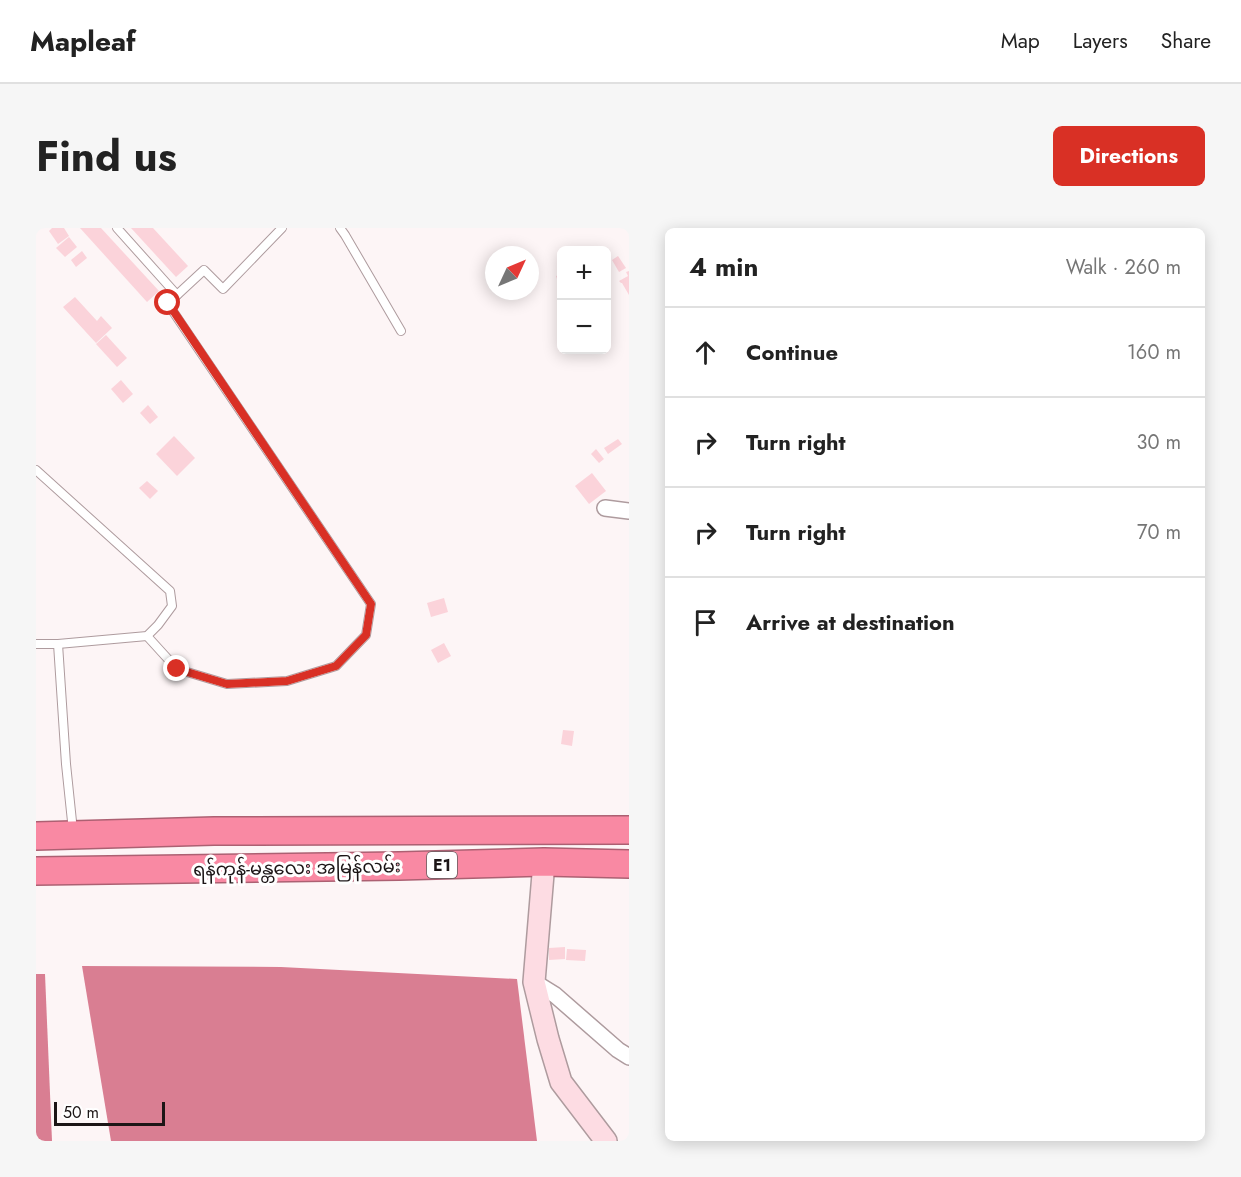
<!DOCTYPE html>
<meta charset="utf-8">
<style>
:root{--surface:#fff;--page:#f6f6f6;--text:#222;--muted:#767676;--line:#e0e0e0;--accent:#d93025}
body{margin:0;font-family:Jost,"Noto Sans Myanmar",sans-serif;background:var(--page);color:var(--text)}
.controls{position:absolute;right:18px;top:18px;display:grid;overflow:hidden;border-radius:9px;box-shadow:0 3px 15px #0003}
.controls button{width:54px;height:54px;display:grid;place-items:center;padding:0;border:0;border-bottom:2px solid var(--line);background:var(--surface);color:var(--text);font:30px sans-serif}
.compass{position:absolute;left:449px;top:18px;width:54px;height:54px;border-radius:50%;background:var(--surface);box-shadow:0 3px 15px #0003;rotate:46deg}
.scale{position:absolute;left:18px;bottom:15px;width:111px;box-sizing:border-box;padding-left:6px;border:3px solid #1c1516;border-top:0;font-size:16px;line-height:21px;white-space:nowrap;color:#1c1516;-webkit-text-stroke:4px #fff;paint-order:stroke}
.stop{position:absolute;width:18px;height:18px;margin:-14px;border:4px solid #d93025;border-radius:50%;background:#fff}
.stop.end{background:#d93025;border-color:#fff;box-shadow:0 2px 6px #0008}
.list{margin:0;padding:0;list-style:none}
h2{display:flex;justify-content:space-between;align-items:center;height:78px;margin:0;padding:0 24px;font-size:26px}
h2 small{font-size:20px;font-weight:400;color:var(--muted)}
.list li{display:grid;grid-template-columns:39px 1fr auto;gap:18px;align-items:center;box-sizing:border-box;height:90px;padding:0 24px;border-top:2px solid var(--line)}
.list b{display:block;font-size:22px;white-space:nowrap}
.list em{font-size:20px;font-style:normal;color:var(--muted)}
.icon{flex:none;width:33px;height:33px;fill:none;stroke:currentColor;stroke-width:2;stroke-linecap:round;stroke-linejoin:round}
.map{position:relative;flex:none;width:593px;height:913px;overflow:hidden;border-radius:9px}
header{display:flex;align-items:center;gap:36px;box-sizing:border-box;height:84px;padding:0 30px;background:var(--surface);border-bottom:2px solid var(--line)}
header strong{font-size:28px}
nav{display:flex;gap:33px;margin-inline-start:auto;font-size:21px}
.intro{display:flex;align-items:center;justify-content:space-between;box-sizing:border-box;height:144px;padding:0 36px}
h1{margin:0;font-size:42px}
.button{padding:15px 27px;border-radius:9px;background:var(--accent);color:#fff;font-size:21px;font-weight:700}
main{display:flex;gap:36px;padding:0 36px}
aside{flex:1;background:var(--surface);border-radius:9px;box-shadow:0 3px 15px #0003}
.map>svg:first-child{display:block}
</style>
<header>
<strong>Mapleaf</strong>
<nav><a>Map</a><a>Layers</a><a>Share</a></nav>
</header>
<div class="intro"><h1>Find us</h1><a class="button">Directions</a></div>
<main>
<div class="map">
<svg width="593" height="913" viewBox="0 0 593 913">
<rect width="100%" height="100%" fill="#fdf5f6"/>
<!-- water -->
<g fill="#d97e92">
<path d="M46 738 245 739 481 751 501 913H75Z"/>
<path d="M0 746H9L16 913H0Z"/>
</g>
<!-- building -->
<g fill="#fbd3da">
<path d="M16 0H28L33 8 22 16 13 3Z"/>
<path d="M44 0H65L123 63 111 74Z"/>
<path d="M95 0H117L152 38 140 49Z"/>
<path d="M33 9 41 19 29 29 20 20Z"/>
<path d="M46 23 51 30 40 39 35 32Z"/>
<path d="M582 28 590 40 583 44 576 32Z"/>
<path d="M593 43V67L586 55H585L583 53 592 48 590 44Z"/>
<path d="M526 46V62H525L520 48Z"/>
<path d="M39 69 61 93 65 88 76 100 60 115 27 79Z"/>
<path d="M70 107 91 130 81 139 60 116Z"/>
<path d="M85 152 97 166 87 175 75 161Z"/>
<path d="M112 177 122 189 114 196 104 185Z"/>
<path d="M138 208 159 230 141 248 120 226Z"/>
<path d="M582 211 586 216 572 226 568 220Z"/>
<path d="M560 221 568 231 563 235 555 226Z"/>
<path d="M556 245 570 263 553 276 539 258Z"/>
<path d="M111 253 122 263 114 271 103 260Z"/>
<path d="M408 370 412 384 395 389 391 375Z"/>
<path d="M408 415 415 428 402 435 395 422Z"/>
<path d="M527 502 538 503 536 518 525 516Z"/>
<path d="M529 719V731L513 732V720Z"/>
<path d="M531 721 550 722 549 733 530 732Z"/>
</g>
<g fill="none" stroke-linecap="round" stroke-linejoin="round">
<defs>
<g id="lane">
<path d="M81 0 141 67 168 42 187 61 246 0"/>
<path d="M304 0 309 7 365 103"/>
<path d="M0 242 134 363 136 378 122 397 111 408 22 416"/>
<path d="M111 408 141 441 191 456 251 453 300 438 330 407 335 376 132 76 141 67"/>
<path d="M0 416H22L30 536 37 603"/>
</g>
<g id="street">
<path d="M569 280 593 283"/>
<path d="M498 754 519 767 582 822 593 829"/>
</g>
<path id="secondary" d="M508 634 498 754 512 811 525 854 570 913"/>
<g id="highway">
<path d="M0 608 178 603 593 602"/>
<path d="M0 643 363 638 508 634 593 636"/>
</g>
</defs>
<!-- lane casing -->
<use href="#lane" stroke="#ae9b9e" stroke-width="10"/>
<!-- street casing -->
<use href="#street" stroke="#ae9b9e" stroke-width="18"/>
<!-- secondary casing -->
<use href="#secondary" stroke="#ae9b9e" stroke-width="24"/>
<!-- highway casing -->
<use href="#highway" stroke="#ac6072" stroke-width="30"/>
<!-- lane -->
<use href="#lane" stroke="#fff" stroke-width="8"/>
<!-- street -->
<use href="#street" stroke="#fff" stroke-width="15"/>
<!-- secondary -->
<use href="#secondary" stroke="#fddce3" stroke-width="21"/>
<!-- highway -->
<use href="#highway" stroke="#f989a3" stroke-width="27"/>
</g>
<g fill="none" stroke-linecap="round" stroke-linejoin="round">
<!-- route -->
<path stroke="#d93025" stroke-width="8" d="M132 75 335 376 330 407 300 438 251 453 191 456 141 441"/>
</g>
<g text-anchor="middle" stroke-width="6" stroke-linejoin="round" paint-order="stroke">
<!-- shield labels -->
<rect fill="#fff" stroke="#605b5c" stroke-width="1.5" x="391" y="624" width="30" height="26" rx="4.5"/>
<g font-size="16" font-weight="bold" fill="#1c1516">
<text x="406" y="643">E1</text>
</g>
<!-- street labels -->
<g font-size="18" fill="#1c1516" stroke="#fff">
<text transform="translate(261 640) rotate(-1)" y="6">ရန်ကုန်-မန္တလေး အမြန်လမ်း</text>
</g>
</g>
</svg>
<div class="controls">
<button>+</button>
<button>−</button>
</div>
<svg class="compass" viewBox="-18 -18 36 36"><path d="M0-13l5 13h-10z" fill="#e53935"/><path d="M0 13l5-13h-10z" fill="#767676"/></svg>
<div class="scale">50 m</div>
<div class="stop" style="left:132px;top:75px"></div>
<div class="stop end" style="left:141px;top:441px"></div>
</div>
<aside>
<h2>4 min<small>Walk · 260 m</small></h2>
<ul class="list">
<li><svg class="icon" aria-label="ahead" viewBox="0 0 24 24"><path d="M12 20V5M6 11l6-6 6 6"/></svg><div><b>Continue</b></div><em>160 m</em></li>
<li><svg class="icon" aria-label="right" viewBox="0 0 24 24"><path d="M7 20v-9h11M14 6l5 5-5 5"/></svg><div><b>Turn right</b></div><em>30 m</em></li>
<li><svg class="icon" aria-label="right" viewBox="0 0 24 24"><path d="M7 20v-9h11M14 6l5 5-5 5"/></svg><div><b>Turn right</b></div><em>70 m</em></li>
<li><svg class="icon" aria-label="arrive" viewBox="0 0 24 24"><path d="M6 21V4h12l-3 4 3 4H6"/></svg><div><b>Arrive at destination</b></div></li>
</ul>
</aside>
</main>
